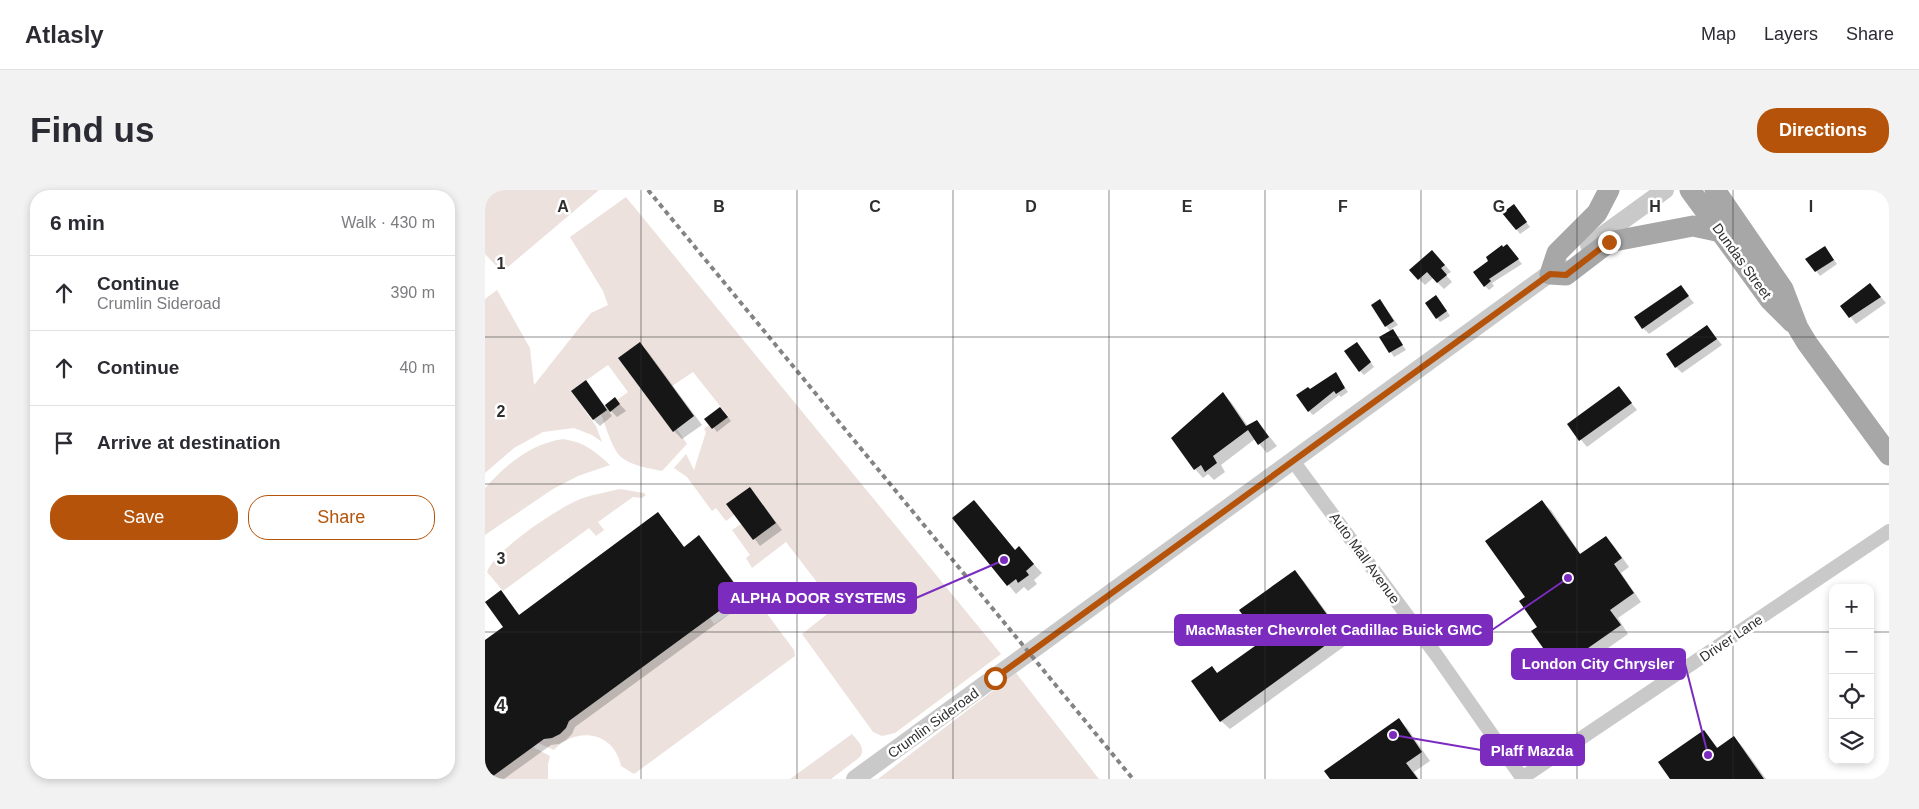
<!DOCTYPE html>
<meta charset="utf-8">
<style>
:root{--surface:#fff;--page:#f2f2f3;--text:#2b2b33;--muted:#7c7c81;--line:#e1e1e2;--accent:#b45309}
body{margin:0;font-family:Helvetica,sans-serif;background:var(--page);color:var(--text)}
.controls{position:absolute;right:15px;bottom:15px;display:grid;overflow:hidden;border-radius:10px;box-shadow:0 2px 8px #0003}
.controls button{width:45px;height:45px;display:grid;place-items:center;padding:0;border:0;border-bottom:1px solid var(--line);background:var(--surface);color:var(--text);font:25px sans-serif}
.stop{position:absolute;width:15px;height:15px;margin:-11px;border:4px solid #b45309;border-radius:50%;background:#fff}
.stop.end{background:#b45309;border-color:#fff;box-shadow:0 1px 5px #0008}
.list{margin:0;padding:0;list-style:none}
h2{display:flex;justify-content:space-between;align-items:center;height:65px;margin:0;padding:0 20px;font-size:21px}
h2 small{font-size:16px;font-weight:400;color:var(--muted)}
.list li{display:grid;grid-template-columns:32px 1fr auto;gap:15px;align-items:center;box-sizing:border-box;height:75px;padding:0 20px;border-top:1px solid var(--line)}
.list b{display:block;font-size:19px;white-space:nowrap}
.list p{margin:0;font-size:16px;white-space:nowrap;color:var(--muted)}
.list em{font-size:16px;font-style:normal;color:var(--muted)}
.actions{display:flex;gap:10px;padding:15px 20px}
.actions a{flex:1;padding:11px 0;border:1px solid var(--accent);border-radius:20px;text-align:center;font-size:18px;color:var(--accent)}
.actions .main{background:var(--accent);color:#fff}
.icon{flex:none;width:28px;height:28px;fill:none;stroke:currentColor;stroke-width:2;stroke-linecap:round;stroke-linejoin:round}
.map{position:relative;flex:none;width:1404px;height:589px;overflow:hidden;border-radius:20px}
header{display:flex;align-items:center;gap:30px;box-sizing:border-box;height:70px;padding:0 25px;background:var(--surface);border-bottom:1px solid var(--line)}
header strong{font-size:24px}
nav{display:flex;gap:28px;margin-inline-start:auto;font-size:18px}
.intro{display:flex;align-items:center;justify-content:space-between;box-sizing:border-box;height:120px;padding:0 30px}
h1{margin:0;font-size:35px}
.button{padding:12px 22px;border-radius:20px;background:var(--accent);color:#fff;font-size:18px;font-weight:700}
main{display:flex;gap:30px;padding:0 30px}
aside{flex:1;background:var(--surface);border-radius:20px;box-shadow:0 2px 8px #0003}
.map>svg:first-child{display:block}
</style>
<header>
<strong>Atlasly</strong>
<nav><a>Map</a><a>Layers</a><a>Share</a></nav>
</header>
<div class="intro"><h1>Find us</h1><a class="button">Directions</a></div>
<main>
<aside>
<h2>6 min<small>Walk · 430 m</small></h2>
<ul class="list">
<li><svg class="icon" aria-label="ahead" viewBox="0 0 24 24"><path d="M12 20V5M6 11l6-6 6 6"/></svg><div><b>Continue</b><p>Crumlin Sideroad</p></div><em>390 m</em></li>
<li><svg class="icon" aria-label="ahead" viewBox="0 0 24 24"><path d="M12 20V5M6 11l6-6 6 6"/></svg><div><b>Continue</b></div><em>40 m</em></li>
<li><svg class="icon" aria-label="arrive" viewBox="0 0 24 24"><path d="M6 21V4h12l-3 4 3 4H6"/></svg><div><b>Arrive at destination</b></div></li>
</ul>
<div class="actions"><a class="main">Save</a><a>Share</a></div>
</aside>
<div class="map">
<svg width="1404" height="589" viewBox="0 0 1404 589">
<rect width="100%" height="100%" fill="#fff"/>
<!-- green -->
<g fill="#ece1dd">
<path d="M0 0H114L17 82 0 64Z"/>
<path d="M141 7 516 464 410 543 397 546 388 542 317 444 351 417 301 352 267 378 261 368 265 365 247 340 256 334 268 350 291 333 265 297 249 325 241 331 231 318 227 321 202 287 189 278 201 264 209 280 221 242 219 239 224 235 228 239 243 226 208 182 187 196 192 239 202 254 177 281C164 278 146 276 136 267 127 259 120 234 116 224L123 219 125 222 135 214 132 210 143 202 123 175 86 201 111 236 117 252 107 245 89 238 58 242 29 258 0 283V109L12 100 45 158 49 195 106 123 123 115 118 101 85 47Z"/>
<path d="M78 249C99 252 110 261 125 275L93 286 68 299 0 345V298C22 274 45 254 78 249Z"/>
<path d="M135 299 159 303 161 305 157 308 148 307 113 332 119 340 111 346 104 338 18 401 2 382C10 360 75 316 98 308 110 304 123 302 135 299Z"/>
<path d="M262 397 309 460 310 466 149 584 136 576C129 541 91 536 69 560L53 553C66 544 78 549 84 531L225 428 229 434 244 424 239 417 241 416 239 413Z"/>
<path d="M531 483 614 589H393Z"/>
<path d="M367 544C373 551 381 558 375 567L346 589H305Z"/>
<path d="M48 557 65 566 63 574V589H4Z"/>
</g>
<!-- shadow -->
<g fill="#0003">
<path d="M1032 20 1045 37 1035 44 1032 40Z"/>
<path d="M1340 57 1352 74 1335 86 1322 69Z"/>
<path d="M1018 58 1026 60 1037 74 1007 93 1009 96 1004 100 1000 96Z"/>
<path d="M953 67 966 82 961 85 967 92 959 99 948 88 940 95 934 89Z"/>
<path d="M1195 96 1209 113 1164 144 1158 138Z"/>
<path d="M1391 101 1401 113 1371 134 1357 116Z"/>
<path d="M895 110 913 135 906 139 921 160 909 167 896 147 906 142 901 136Z"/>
<path d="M955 111 965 126 955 132 952 128Z"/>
<path d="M1222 136 1237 155 1197 183 1191 177Z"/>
<path d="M155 154 163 162 217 235 197 249 189 241Z"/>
<path d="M876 158 889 177 879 185 875 181Z"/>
<path d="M851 184 863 202 856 207 854 205 828 225 824 221 825 201Z"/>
<path d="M101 192 120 216 130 209 141 221 132 227 124 219 123 220 127 226 115 236 109 230Z"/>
<path d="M1134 198 1152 220 1102 257 1083 234Z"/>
<path d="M738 204 746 212 763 236 772 231 792 256 782 263 770 249 736 275 740 282 729 290 723 284 718 288 710 279 687 248Z"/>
<path d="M239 222 246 231 232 242 221 229Z"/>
<path d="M265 298 297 340 275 356 243 314Z"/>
<path d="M1057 312 1066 320 1096 365 1121 347 1129 356 1144 377 1136 383 1156 412 1133 428 1143 444 1082 487 1074 478 1053 437 1041 408Z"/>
<path d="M497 321 531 361 534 358 557 383 549 390 552 394 543 401 539 397 531 404 469 328Z"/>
<path d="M173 324 200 358 214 347 220 353 258 404 242 416 246 423 90 537 87 544 81 550 74 554 66 555 19 589H0V451L19 437 16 402 35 426Z"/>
<path d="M809 381 818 390 864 453 745 539 736 531 727 478 733 484 779 452Z"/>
<path d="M914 530 922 538 945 571 929 582 934 589H847L841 581Z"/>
<path d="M1219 541 1233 558 1249 547 1257 556 1281 589H1187L1175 572Z"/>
</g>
<!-- building -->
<g fill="#161616">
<path d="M1029 14 1042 32 1031 40 1017 23Z"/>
<path d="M1022 54 1034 69 1004 89 1006 91 999 97 988 82 1003 71 1001 67 1017 55 1018 57Z"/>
<path d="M1340 56 1349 70 1330 82 1320 69Z"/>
<path d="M947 60 960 75 956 78 962 85 952 93 942 82 933 90 924 80Z"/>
<path d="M1385 93 1396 107 1364 128 1355 116Z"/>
<path d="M1196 95 1204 106 1157 139 1149 127Z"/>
<path d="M951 105 962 121 951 129 940 113Z"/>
<path d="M895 109 909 131 900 137 886 115Z"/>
<path d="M1222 135 1232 149 1190 178 1181 164Z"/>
<path d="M908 139 918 155 904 163 894 147Z"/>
<path d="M155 152 209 226 188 242 133 168Z"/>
<path d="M872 152 886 172 874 182 859 161Z"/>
<path d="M851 182 860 198 851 204 849 201 823 222 811 205 823 197 825 199Z"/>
<path d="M101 190 122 220 108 230 86 201Z"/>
<path d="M1134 196 1147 213 1094 251 1082 234Z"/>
<path d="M738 202 761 236 772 230 784 247 773 255 763 240 728 266 732 273 720 282 716 275 709 280 686 248Z"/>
<path d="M130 207 135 214 125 222 120 215Z"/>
<path d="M235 217 243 227 227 239 219 229Z"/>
<path d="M265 297 291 333 268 350 241 314Z"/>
<path d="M489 310 530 360 534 356 549 374 541 381 544 385 533 393 531 389 522 396 467 328Z"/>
<path d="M1057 310 1095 364 1121 346 1137 368 1129 374 1149 403 1125 420 1136 435 1073 479 1046 441 1052 437 1034 411 1040 407 1000 351Z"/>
<path d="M173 322 199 357 214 345 252 397 236 409 241 416 84 531 81 538 75 544 67 548 59 549 4 589H0V450L18 437 0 412 16 400 34 425Z"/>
<path d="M810 380 856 444 735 532 706 491 727 476 732 483 777 451 754 420Z"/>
<path d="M914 528 937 562 921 573 933 589H845L839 581Z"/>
<path d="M1219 540 1232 558 1249 546 1279 589H1185L1173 572Z"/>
</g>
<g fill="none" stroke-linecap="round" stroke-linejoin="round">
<!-- minor -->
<g stroke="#c9c9c9" stroke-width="14">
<path d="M808 271 952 466 1038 589"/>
<path d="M1037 588 1404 341"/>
</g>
<!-- tertiary -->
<g stroke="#c9c9c9" stroke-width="18">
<path d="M1104 55 1180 0"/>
<path d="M370 589 1075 76"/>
</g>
<!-- primary -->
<g stroke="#a7a7a7" stroke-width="21">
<path d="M1124 0 1112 23 1072 63 1065 84 1081 85 1124 52 1208 36 1236 42"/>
<path d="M1205 0 1285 110 1307 132"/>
<path d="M1230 0 1298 99 1313 138 1322 153 1404 265"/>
</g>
<!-- rail -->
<path stroke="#848484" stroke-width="4" stroke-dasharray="5 4" stroke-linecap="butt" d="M163 0 648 589"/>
</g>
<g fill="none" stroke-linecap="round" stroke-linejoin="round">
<!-- route -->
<path stroke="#b45309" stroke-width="6" d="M510 488 1065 84 1081 85 1124 52"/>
</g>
<!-- grid -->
<path fill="none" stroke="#2f2f2f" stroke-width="1" stroke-opacity="0.55" d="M156 0V589M312 0V589M468 0V589M624 0V589M780 0V589M936 0V589M1092 0V589M1248 0V589M0 147H1404M0 294H1404M0 442H1348M1385 442H1404"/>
<g text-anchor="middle" stroke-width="5" stroke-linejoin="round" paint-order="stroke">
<!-- street labels -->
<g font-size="14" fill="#2f2f2f" stroke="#fff">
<text transform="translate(1257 71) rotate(54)" y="5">Dundas Street</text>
<text transform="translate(880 368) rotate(54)" y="5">Auto Mall Avenue</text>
<text transform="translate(1246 448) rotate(-34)" y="5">Driver Lane</text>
<text transform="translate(448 533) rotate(-36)" y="5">Crumlin Sideroad</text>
</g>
</g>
<g font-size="16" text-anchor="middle" font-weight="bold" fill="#2f2f2f" stroke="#fff" stroke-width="5" stroke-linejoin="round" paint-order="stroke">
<text x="78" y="22">A</text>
<text x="234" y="22">B</text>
<text x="390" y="22">C</text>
<text x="546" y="22">D</text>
<text x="702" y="22">E</text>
<text x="858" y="22">F</text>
<text x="1014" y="22">G</text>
<text x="1170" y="22">H</text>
<text x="1326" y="22">I</text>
<text x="16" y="79">1</text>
<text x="16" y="227">2</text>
<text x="16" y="374">3</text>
<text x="16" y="521">4</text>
</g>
<!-- callouts -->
<path fill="none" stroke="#7b2cbf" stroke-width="2" d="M519 370L431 408M1083 388L1007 440M1223 565L1200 474M908 545L996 560"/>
<g fill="#7b2cbf" stroke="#fff" stroke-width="2">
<circle cx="519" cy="370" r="5"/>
<circle cx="1083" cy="388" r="5"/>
<circle cx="1223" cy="565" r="5"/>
<circle cx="908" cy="545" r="5"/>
</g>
<g fill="#7b2cbf" stroke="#7b2cbf" stroke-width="2">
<rect x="234" y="393" width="197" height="30" rx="5"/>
<rect x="690" y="425" width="317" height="30" rx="5"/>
<rect x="1027" y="459" width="173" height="30" rx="5"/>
<rect x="996" y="545" width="103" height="30" rx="5"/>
</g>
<g font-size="15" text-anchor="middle" font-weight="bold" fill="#fff">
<text x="333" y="413">ALPHA DOOR SYSTEMS</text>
<text x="849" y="445">MacMaster Chevrolet Cadillac Buick GMC</text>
<text x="1113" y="479">London City Chrysler</text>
<text x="1047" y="566">Plaff Mazda</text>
</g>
</svg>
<div class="controls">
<button>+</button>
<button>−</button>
<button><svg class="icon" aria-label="locate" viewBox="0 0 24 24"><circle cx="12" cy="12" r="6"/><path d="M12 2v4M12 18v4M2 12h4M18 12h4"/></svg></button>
<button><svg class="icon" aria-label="layers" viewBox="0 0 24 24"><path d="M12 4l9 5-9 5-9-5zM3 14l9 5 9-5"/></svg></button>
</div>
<div class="stop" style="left:510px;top:488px"></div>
<div class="stop end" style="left:1124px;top:52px"></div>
</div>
</main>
